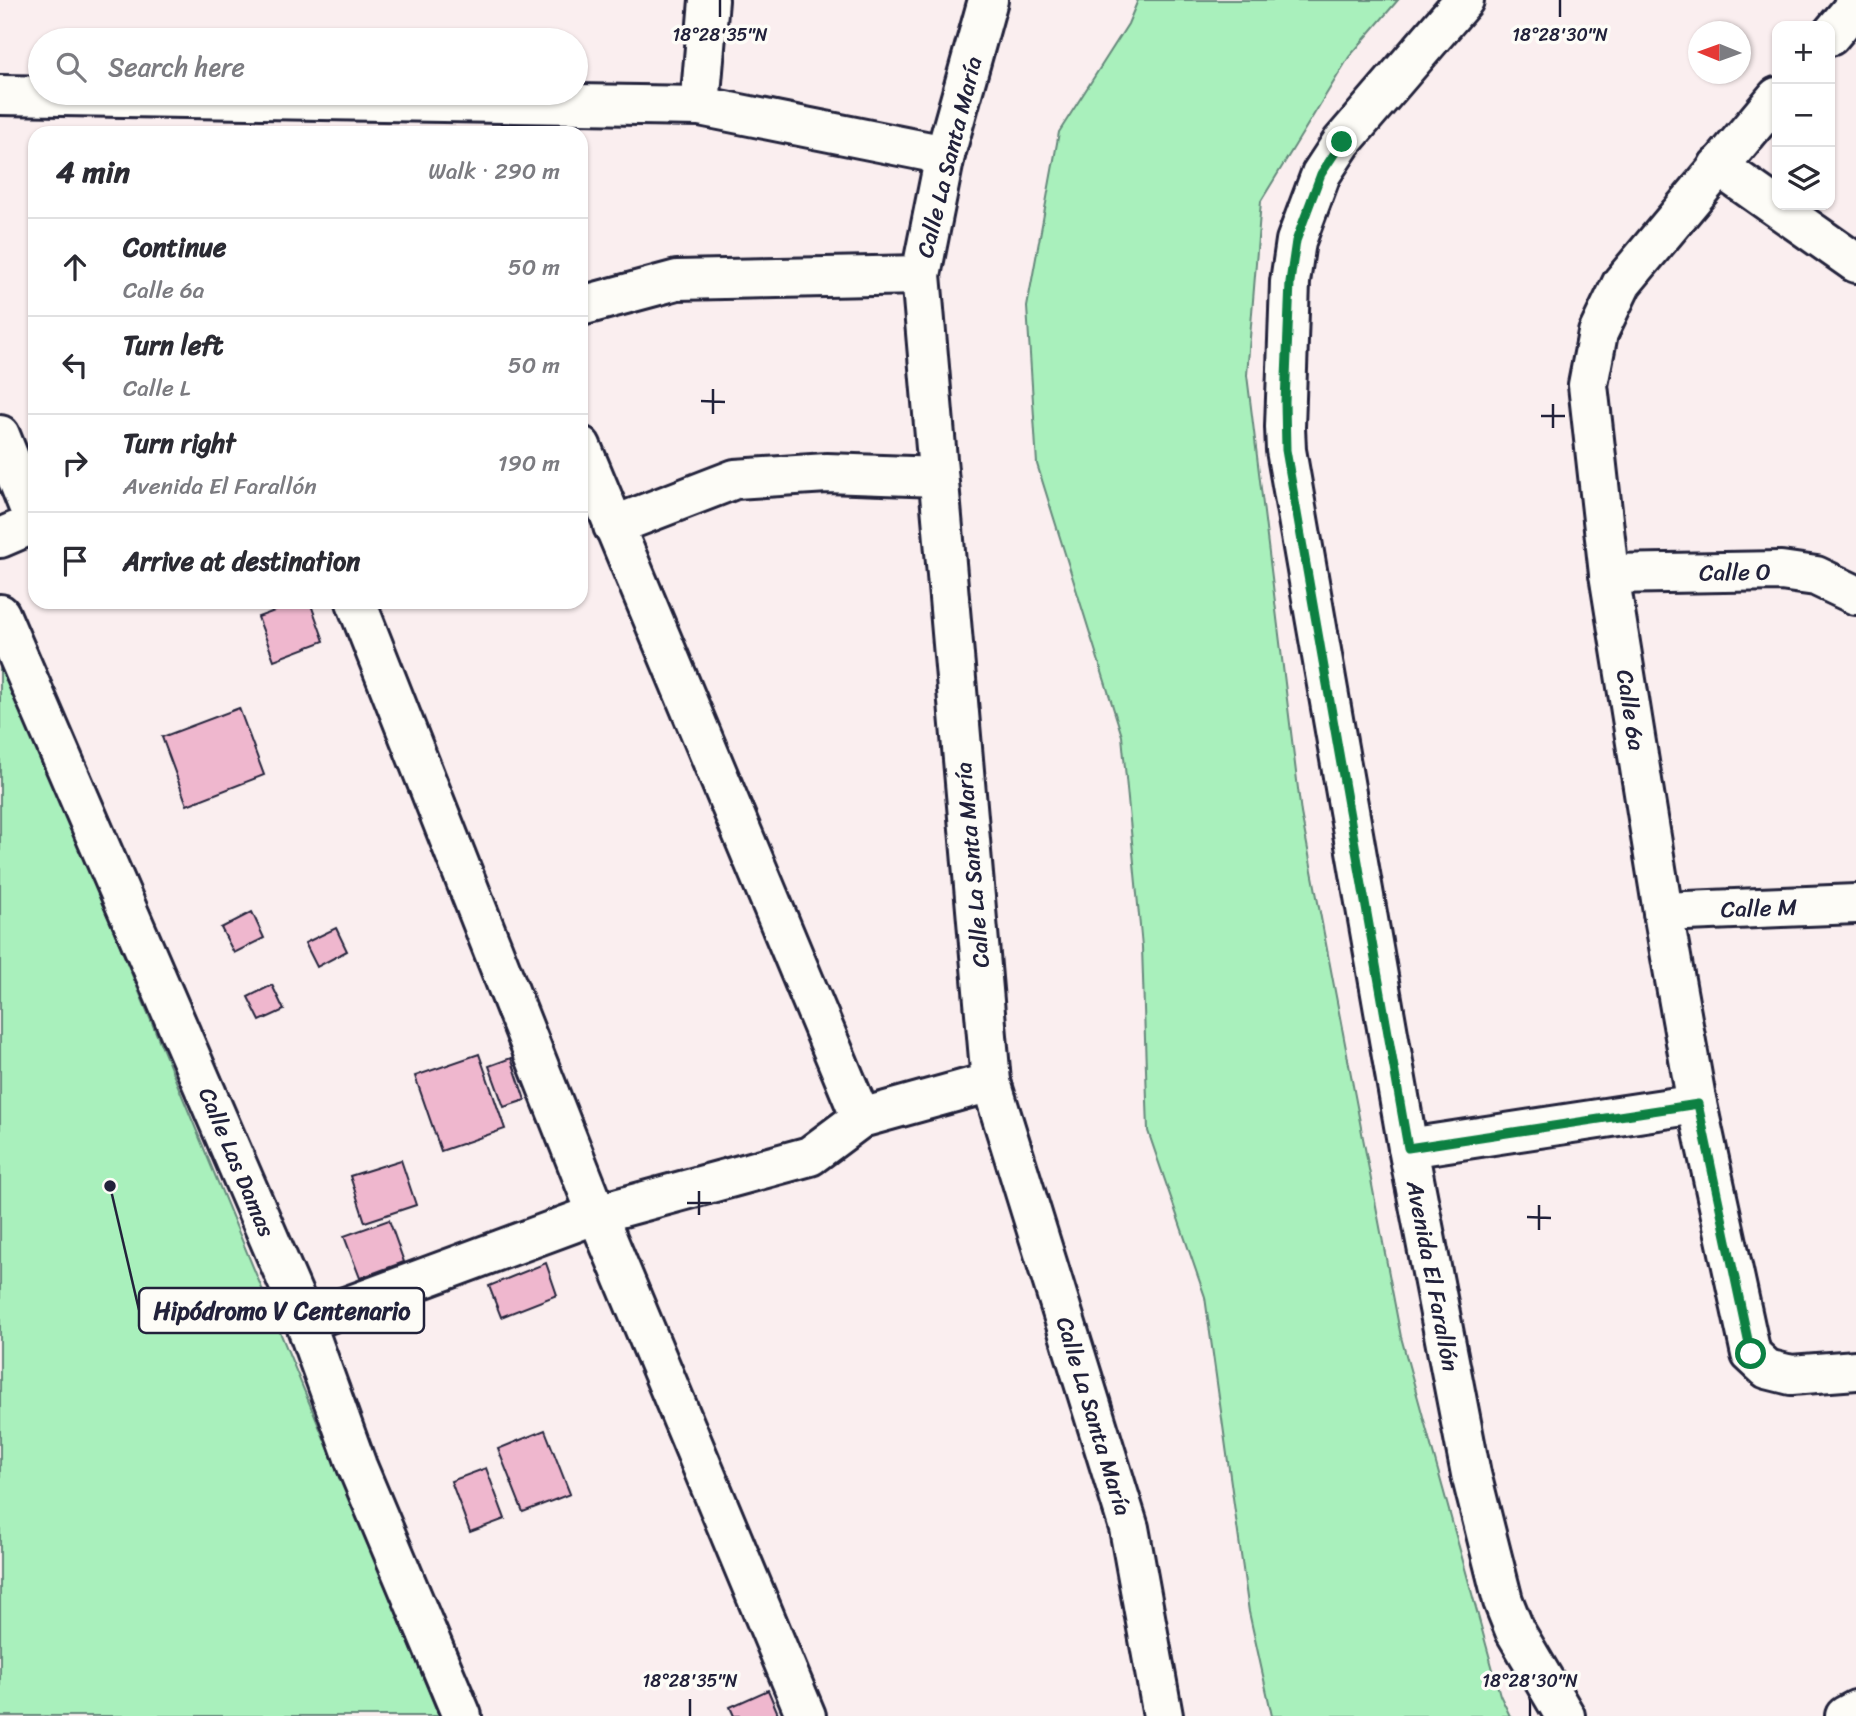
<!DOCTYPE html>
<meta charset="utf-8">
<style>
:root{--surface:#fff;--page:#f7f7f7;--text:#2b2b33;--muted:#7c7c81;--line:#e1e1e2}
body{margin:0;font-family:Sriracha,sans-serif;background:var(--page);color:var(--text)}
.controls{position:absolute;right:21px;top:21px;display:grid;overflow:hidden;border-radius:14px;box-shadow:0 2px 5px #0004}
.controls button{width:63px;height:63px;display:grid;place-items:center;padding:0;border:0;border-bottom:2px solid var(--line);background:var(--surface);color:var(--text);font:35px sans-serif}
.compass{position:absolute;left:1688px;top:21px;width:63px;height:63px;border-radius:50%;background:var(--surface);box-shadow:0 2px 5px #0004;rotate:271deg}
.stop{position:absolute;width:21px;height:21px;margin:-16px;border:5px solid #0b8043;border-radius:50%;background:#fff}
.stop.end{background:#0b8043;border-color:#fff;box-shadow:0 2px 7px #0008}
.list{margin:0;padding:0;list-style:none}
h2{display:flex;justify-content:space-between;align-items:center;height:91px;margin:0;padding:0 28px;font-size:30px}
h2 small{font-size:23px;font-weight:400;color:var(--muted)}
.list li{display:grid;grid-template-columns:46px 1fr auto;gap:21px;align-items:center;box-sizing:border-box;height:98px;padding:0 28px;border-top:2px solid var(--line)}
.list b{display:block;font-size:26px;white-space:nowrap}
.list p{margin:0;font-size:23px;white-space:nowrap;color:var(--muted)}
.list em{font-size:23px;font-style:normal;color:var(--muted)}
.icon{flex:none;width:38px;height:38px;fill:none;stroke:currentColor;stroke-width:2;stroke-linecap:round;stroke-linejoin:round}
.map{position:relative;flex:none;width:1856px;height:1716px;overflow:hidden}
.search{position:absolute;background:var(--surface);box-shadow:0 2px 5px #0004;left:28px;top:28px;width:560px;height:77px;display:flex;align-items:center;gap:18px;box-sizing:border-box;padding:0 24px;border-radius:38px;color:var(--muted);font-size:26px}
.panel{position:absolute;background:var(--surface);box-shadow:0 2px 5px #0004;left:28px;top:126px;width:560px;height:483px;border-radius:21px}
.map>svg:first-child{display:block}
</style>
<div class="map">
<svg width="1856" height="1716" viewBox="0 0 1856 1716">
<rect width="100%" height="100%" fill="#faeeef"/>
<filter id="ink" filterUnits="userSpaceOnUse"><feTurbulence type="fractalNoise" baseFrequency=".0143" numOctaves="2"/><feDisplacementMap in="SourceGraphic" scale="14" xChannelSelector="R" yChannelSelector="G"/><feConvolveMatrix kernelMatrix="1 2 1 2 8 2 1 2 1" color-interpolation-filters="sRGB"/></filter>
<g filter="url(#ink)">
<!-- green -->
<g fill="#a9f0bc" stroke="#66897c" stroke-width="2">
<path d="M1138 0H1398L1349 57 1261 201 1247 375 1301 813 1401 1337 1500 1695 1510 1716H1272L1249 1612 1205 1297 1148 1131 1142 947 1122 736 1037 464 1027 307 1059 132 1128 24Z"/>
<path d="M0 656 439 1716H0Z"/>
</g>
<!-- building -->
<g fill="#efb7ce" stroke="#22223b" stroke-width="2">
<path d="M299 602H310L324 641 274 660 258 617Z"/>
<path d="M239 708 264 775 187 805 162 737Z"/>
<path d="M252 912 264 938 234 953 221 928Z"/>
<path d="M336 928 347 951 317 967 305 943Z"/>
<path d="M272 985 284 1010 260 1021 248 997Z"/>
<path d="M479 1054 505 1129 441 1151 415 1076Z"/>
<path d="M511 1058 525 1100 504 1107 489 1066Z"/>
<path d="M401 1160 416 1205 365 1222 350 1176Z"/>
<path d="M389 1220 404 1262 360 1278 344 1236Z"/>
<path d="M546 1263 557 1295 501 1317 489 1286Z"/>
<path d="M545 1430 570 1494 523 1512 498 1449Z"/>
<path d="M486 1468 505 1519 470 1532 451 1481Z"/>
<path d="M768 1690 779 1716H734L730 1707Z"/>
</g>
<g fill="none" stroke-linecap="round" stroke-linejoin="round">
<defs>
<g id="minor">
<path d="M988 0 945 155 921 275 991 1082 1129 1528 1163 1716"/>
<path d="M1464 0 1342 142 1321 174 1296 241 1290 282 1285 427 1286 450 1408 1148 1471 1474 1503 1601 1515 1631 1565 1716"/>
<path d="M1830 36 1856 5"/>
<path d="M0 95 700 106 945 155"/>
<path d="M1777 97 1622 283 1598 333 1588 385 1609 574 1663 912 1697 1104 1751 1354 1767 1369 1791 1375 1856 1370"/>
<path d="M700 106 709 0"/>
<path d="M1718 166 1856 263"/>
<path d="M581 306 677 280 921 275"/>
<path d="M0 435 35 523 0 538"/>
<path d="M581 446 861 1118"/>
<path d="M613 526 735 479 827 473 938 477"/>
<path d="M1609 574 1781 571 1816 576 1856 595"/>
<path d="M356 602 597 1214 806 1716"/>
<path d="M0 614 305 1322 357 1466 462 1716"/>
<path d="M1663 912 1856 904"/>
<path d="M1408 1148 1697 1104"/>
<path d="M305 1322 597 1214 810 1156 861 1118 991 1082"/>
<path d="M1845 1716 1856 1710"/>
</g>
</defs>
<!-- minor casing -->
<use href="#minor" stroke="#22223b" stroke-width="44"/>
<!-- minor -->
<use href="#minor" stroke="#fdfcf7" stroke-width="38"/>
</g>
</g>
<g fill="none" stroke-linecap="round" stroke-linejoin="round" filter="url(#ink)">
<!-- route -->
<path stroke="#0b8043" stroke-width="9" d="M1342 142 1321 174 1296 241 1290 282 1285 402 1286 450 1408 1148 1698 1104 1751 1354"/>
</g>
<!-- ticks -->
<path fill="none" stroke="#22223b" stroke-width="2.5" d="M720 17V0M1560 17V0M701 401 725 402M713 414V389M1541 416H1565M1553 428V404M687 1203H711M699 1215V1191M1527 1217 1551 1218M1539 1230V1205M690 1716V1699M1530 1716V1699"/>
<g text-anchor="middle" stroke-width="7" stroke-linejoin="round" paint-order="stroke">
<!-- street labels -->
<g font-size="23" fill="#22223b" stroke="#fdfcf7">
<text transform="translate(949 157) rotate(-76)" y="8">Calle La Santa María</text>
<text transform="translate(1735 572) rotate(-1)" y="8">Calle O</text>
<text transform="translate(1631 710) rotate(81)" y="8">Calle 6a</text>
<text transform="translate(972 865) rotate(-95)" y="8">Calle La Santa María</text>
<text transform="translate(1759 908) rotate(-2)" y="8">Calle M</text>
<text transform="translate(237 1162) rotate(67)" y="8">Calle Las Damas</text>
<text transform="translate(1433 1276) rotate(79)" y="8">Avenida El Farallón</text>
<text transform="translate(1094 1416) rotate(73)" y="8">Calle La Santa María</text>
</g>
</g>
<g font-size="18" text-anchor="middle" fill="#22223b" stroke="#fdfcf7" stroke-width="7" stroke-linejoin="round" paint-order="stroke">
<text x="720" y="41">18°28'35"N</text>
<text x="1560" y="41">18°28'30"N</text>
<text x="690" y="1687">18°28'35"N</text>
<text x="1530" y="1687">18°28'30"N</text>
</g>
<!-- callouts -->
<path fill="none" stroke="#22223b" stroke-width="2.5" d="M110 1186L139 1310"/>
<circle fill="#22223b" stroke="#fdfcf7" stroke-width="2.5" cx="110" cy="1186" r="7"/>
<rect fill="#fdfcf7" stroke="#22223b" stroke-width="2.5" x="139" y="1288" width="285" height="45" rx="7"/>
<g font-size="24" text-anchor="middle" font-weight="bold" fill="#22223b">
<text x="282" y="1319">Hipódromo V Centenario</text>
</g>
</svg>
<div class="controls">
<button>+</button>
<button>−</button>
<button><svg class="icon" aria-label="layers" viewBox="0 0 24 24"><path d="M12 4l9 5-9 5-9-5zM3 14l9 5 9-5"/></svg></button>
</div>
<svg class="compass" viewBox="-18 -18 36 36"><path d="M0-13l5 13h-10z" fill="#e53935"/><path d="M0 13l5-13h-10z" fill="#7c7c81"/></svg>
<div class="stop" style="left:1751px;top:1354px"></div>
<div class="stop end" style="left:1342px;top:142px"></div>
<div class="search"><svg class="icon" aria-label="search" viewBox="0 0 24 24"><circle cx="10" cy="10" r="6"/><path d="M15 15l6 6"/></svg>Search here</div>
<section class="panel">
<h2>4 min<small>Walk · 290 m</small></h2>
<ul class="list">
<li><svg class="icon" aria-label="ahead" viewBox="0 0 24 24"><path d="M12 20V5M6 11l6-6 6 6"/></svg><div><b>Continue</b><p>Calle 6a</p></div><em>50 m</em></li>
<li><svg class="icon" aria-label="left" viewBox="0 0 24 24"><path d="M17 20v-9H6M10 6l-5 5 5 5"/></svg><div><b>Turn left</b><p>Calle L</p></div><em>50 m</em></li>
<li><svg class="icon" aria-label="right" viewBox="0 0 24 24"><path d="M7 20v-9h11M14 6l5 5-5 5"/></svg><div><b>Turn right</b><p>Avenida El Farallón</p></div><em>190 m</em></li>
<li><svg class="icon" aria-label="arrive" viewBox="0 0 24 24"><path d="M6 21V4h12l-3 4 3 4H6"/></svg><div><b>Arrive at destination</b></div></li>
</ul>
</section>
</div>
